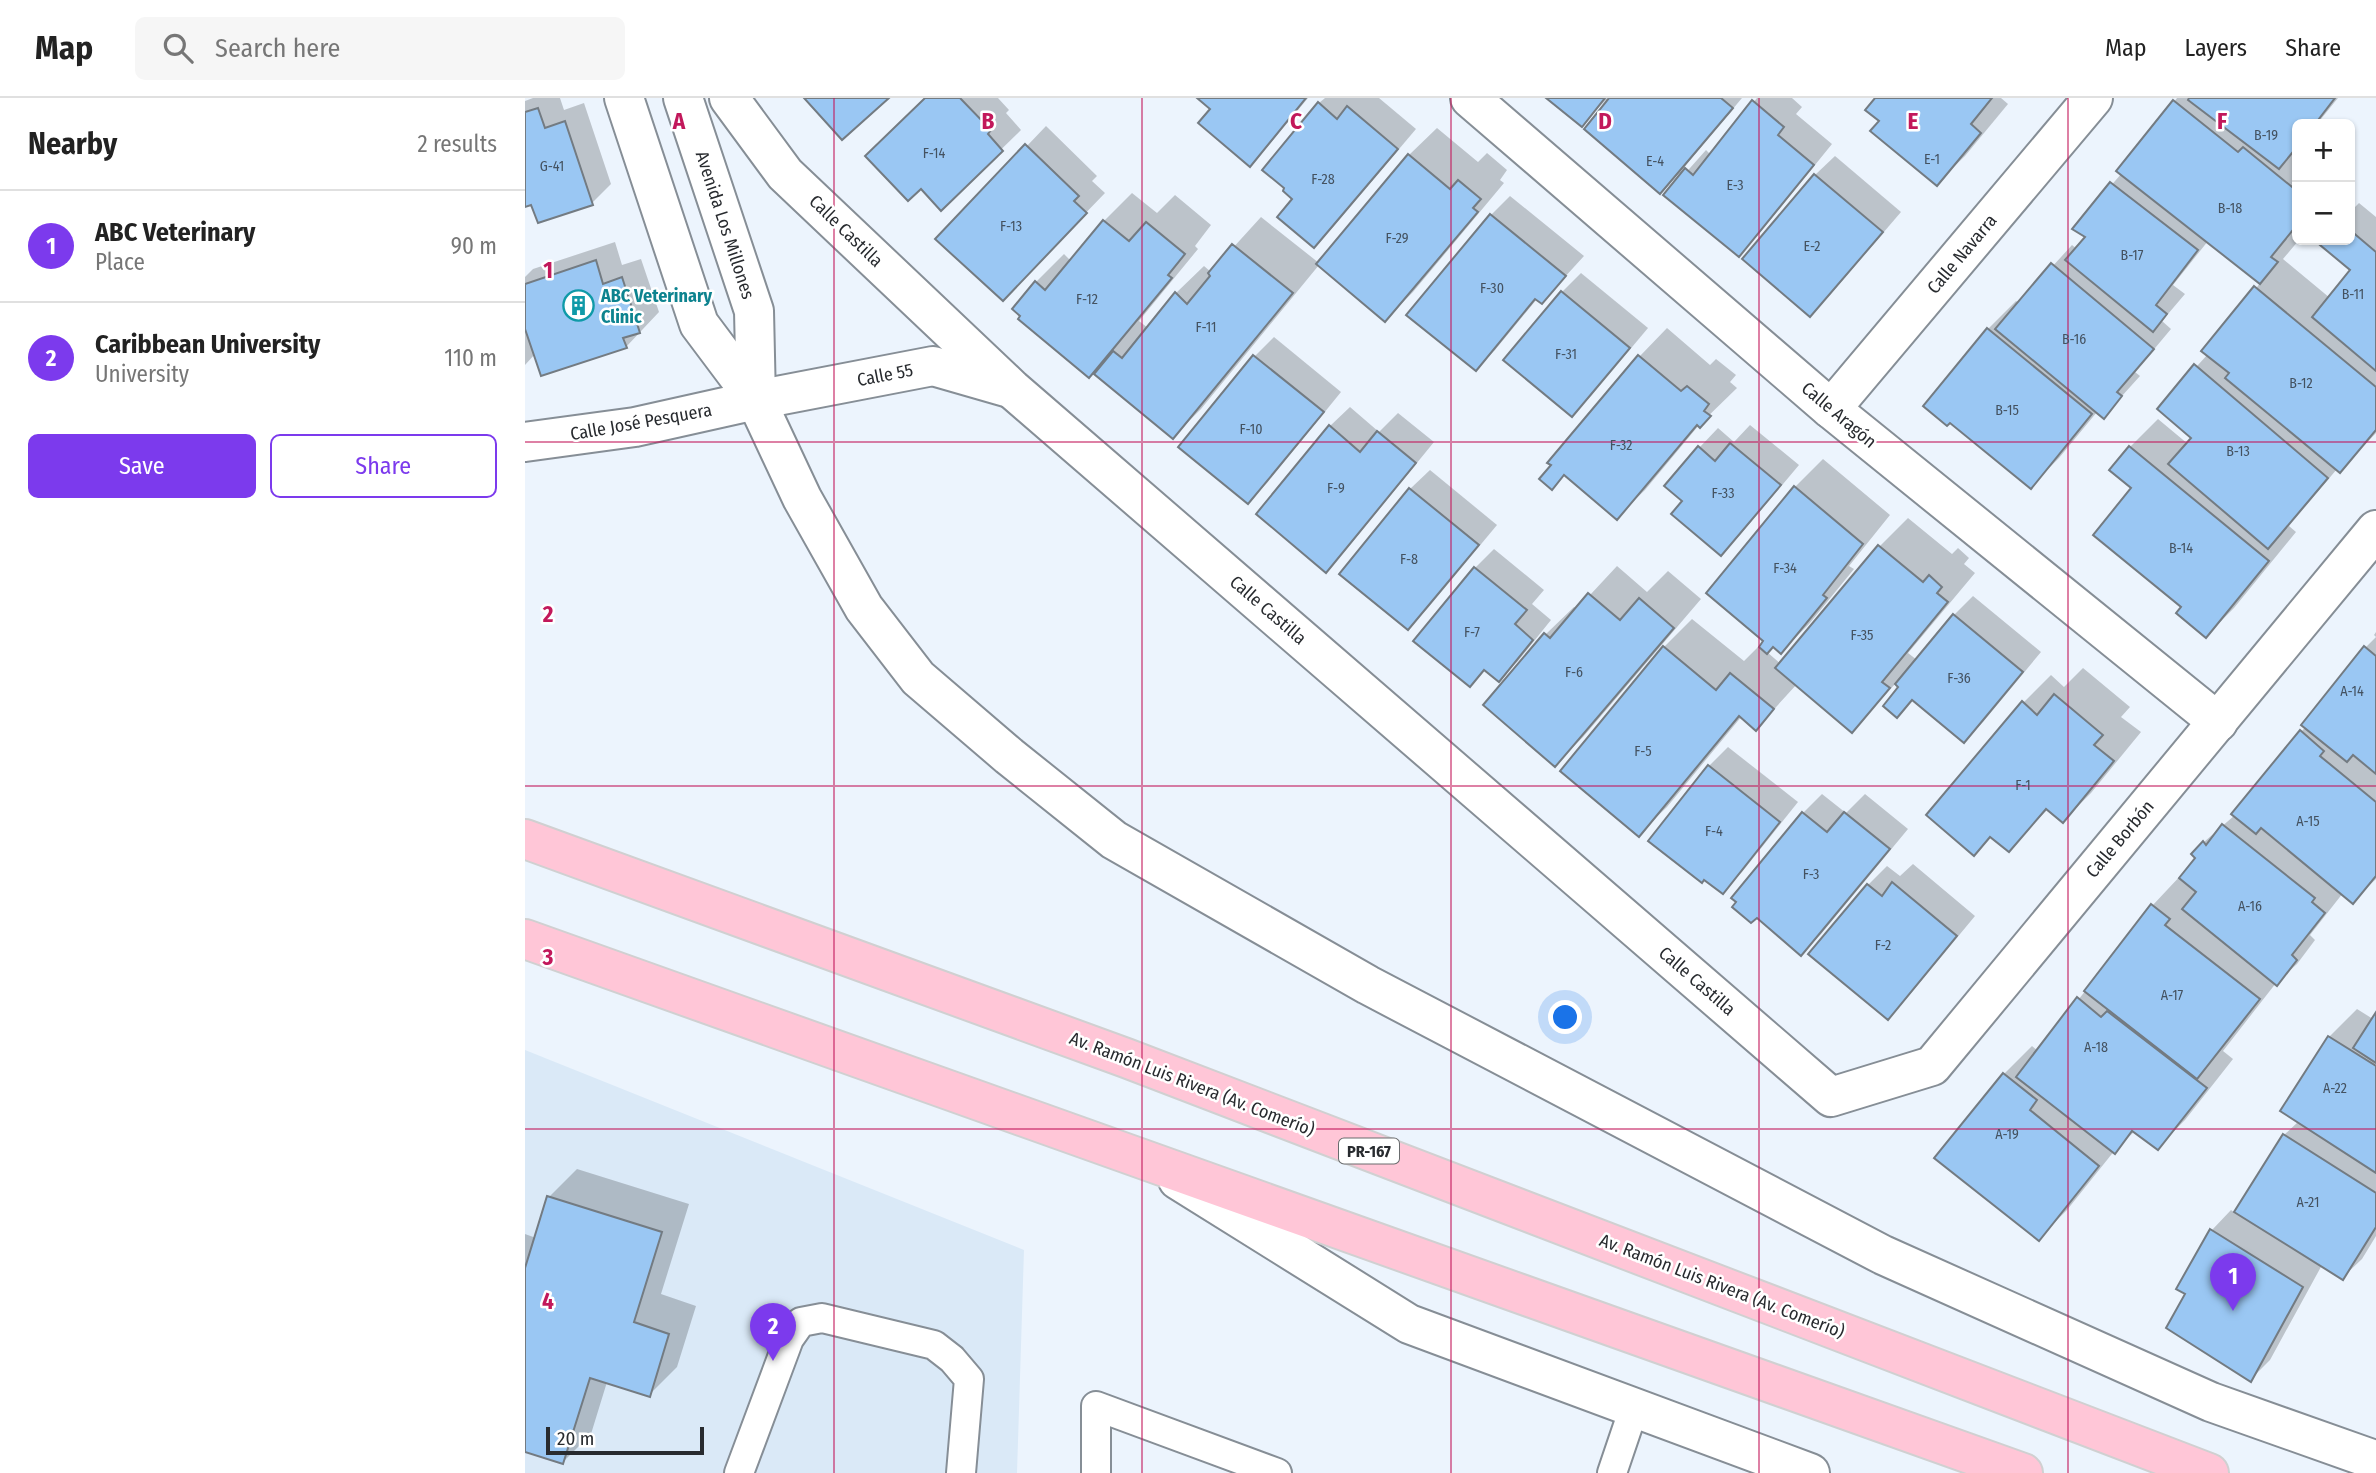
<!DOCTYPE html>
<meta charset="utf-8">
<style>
:root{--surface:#fff;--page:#f6f6f6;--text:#222;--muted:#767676;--line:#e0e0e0;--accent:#7c3aed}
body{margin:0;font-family:"Fira Sans Condensed",sans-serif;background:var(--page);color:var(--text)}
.controls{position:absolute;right:21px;top:21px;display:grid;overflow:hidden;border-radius:10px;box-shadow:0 2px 5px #0004}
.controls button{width:63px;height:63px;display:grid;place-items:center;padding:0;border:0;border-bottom:2px solid var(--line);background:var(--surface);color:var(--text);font:35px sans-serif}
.scale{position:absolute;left:21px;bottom:18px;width:158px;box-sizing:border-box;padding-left:7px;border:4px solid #282b2f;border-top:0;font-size:19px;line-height:24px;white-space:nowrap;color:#282b2f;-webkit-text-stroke:5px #fff;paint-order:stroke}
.you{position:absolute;left:1041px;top:920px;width:24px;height:24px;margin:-18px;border:5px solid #fff;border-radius:50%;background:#1a73e8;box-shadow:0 0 0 10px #1a73e833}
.badge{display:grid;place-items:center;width:46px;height:46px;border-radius:50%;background:var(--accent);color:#fff;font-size:23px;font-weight:700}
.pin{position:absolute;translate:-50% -58px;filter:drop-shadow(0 2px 4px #0008)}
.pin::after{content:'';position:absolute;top:37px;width:24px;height:21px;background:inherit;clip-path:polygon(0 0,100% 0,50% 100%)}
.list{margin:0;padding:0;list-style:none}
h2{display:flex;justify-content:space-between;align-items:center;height:91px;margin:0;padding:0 28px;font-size:30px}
h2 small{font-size:23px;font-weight:400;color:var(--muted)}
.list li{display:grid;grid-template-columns:46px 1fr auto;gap:21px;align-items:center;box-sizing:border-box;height:112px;padding:0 28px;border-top:2px solid var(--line)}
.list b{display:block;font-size:26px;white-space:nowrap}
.list p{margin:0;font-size:23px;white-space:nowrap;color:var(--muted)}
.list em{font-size:23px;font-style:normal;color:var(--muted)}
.actions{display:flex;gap:14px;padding:21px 28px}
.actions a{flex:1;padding:16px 0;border:2px solid var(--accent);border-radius:10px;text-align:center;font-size:24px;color:var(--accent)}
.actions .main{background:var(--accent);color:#fff}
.icon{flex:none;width:38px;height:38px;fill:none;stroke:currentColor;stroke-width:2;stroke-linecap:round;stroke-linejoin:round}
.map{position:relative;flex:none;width:1851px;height:1375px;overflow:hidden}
header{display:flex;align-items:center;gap:42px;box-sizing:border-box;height:98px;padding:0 35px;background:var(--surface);border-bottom:2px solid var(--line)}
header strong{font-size:33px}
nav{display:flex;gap:38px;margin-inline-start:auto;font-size:24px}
.search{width:490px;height:63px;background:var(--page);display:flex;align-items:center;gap:18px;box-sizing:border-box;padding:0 24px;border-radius:10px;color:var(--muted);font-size:26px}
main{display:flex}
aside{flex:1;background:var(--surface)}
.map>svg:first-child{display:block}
</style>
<header>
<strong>Map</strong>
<div class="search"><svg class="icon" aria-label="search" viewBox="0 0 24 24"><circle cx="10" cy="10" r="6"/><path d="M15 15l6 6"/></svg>Search here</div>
<nav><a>Map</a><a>Layers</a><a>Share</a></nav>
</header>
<main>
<aside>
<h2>Nearby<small>2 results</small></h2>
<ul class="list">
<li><span class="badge">1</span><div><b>ABC Veterinary</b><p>Place</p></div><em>90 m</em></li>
<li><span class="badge">2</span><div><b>Caribbean University</b><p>University</p></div><em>110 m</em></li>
</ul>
<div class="actions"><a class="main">Save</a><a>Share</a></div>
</aside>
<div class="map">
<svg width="1851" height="1375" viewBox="0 0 1851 1375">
<rect width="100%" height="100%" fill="#ecf4fd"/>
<!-- built -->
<path fill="#dae9f7" d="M0 952 499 1152 492 1375H0Z"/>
<!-- shadow -->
<g fill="#0003">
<path d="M8 0H35L39 12 59 5 86 86 67 105 7 104 0 107V3Z"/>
<path d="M401 0H473L484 12 481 15 496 32 416 110Z"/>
<path d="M675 0H783L744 47 725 66 687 11Z"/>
<path d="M800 0H854L891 31 808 129 789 148 794 5Z"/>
<path d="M1024 0H1217L1155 74 1135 93 1081 2 1056 27Z"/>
<path d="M1232 0H1267L1277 9 1271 16 1307 46 1233 137 1214 156 1141 97 1181 52 1186 57Z"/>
<path d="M1352 0H1476L1483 6 1440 58 1412 85 1356 23Z"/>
<path d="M1652 0H1813L1792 26H1772V142H1774L1758 161 1805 200 1828 172 1797 146 1801 142H1825V114L1834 105 1851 119V335L1815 373 1812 371 1764 428 1771 434 1709 510 1681 538 1659 509 1608 390 1605 349 1633 321 1663 346 1668 339 1634 310 1683 256 1735 185 1683 143 1648 187 1660 196 1637 223 1646 231 1610 274 1615 278 1578 319 1572 314 1534 360 1506 388 1425 322 1400 308 1463 231 1491 203 1494 205 1547 147 1552 151 1562 139 1549 130 1597 75Z"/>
<path d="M521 28 572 78 567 83 580 95 497 181 413 141Z"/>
<path d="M912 30 953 64 962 55 982 72 975 82 979 85 888 194 860 222 794 167 676 311 648 339 578 264 564 278 511 184 539 156 546 163 579 123 607 95 632 115 650 97 686 127 670 148 673 151 614 223 623 230 651 195 679 168 686 174 736 119 794 165 884 57Z"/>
<path d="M1310 58 1376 114 1304 198 1285 217 1290 77Z"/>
<path d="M985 98 1059 158 1017 204 1012 201 970 252 951 271 966 117Z"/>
<path d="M90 144 97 167 116 161 134 214 101 249 10 256 0 267V179L8 171Z"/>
<path d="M1056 175 1123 230 1066 298 1047 317 1037 194Z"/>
<path d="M1142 230 1185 267 1191 261 1211 277 1205 284 1212 290 1174 327 1120 392 1092 419 1040 376 1027 389 1028 367 1025 364 1115 258Z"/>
<path d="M749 239 816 294 742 385 723 404 655 349 730 258Z"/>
<path d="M825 309 854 334 873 315 909 344 820 453 800 472 733 416 805 328Z"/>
<path d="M1225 327 1274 367 1215 437 1196 456 1159 403 1174 350 1193 330 1209 344Z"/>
<path d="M1298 361 1365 417 1324 468 1329 471 1284 526 1256 554 1248 547 1242 554 1256 566 1355 448 1383 420 1427 456 1433 450 1444 460 1439 466 1450 475 1383 555 1392 562 1429 517 1448 498 1516 554 1458 624 1439 643 1388 601 1372 617 1376 589 1371 585 1327 633 1272 586 1231 631 1217 618 1142 709 1114 736 1139 549 1167 521 1219 563 1234 548 1236 549 1241 542 1270 389Z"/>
<path d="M905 372 972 427 902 511 882 530 885 391Z"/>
<path d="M969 451 1019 492 1007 506 1026 522 993 563 974 582 961 571 944 587 950 470Z"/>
<path d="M1092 468 1122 494 1143 473 1176 501 1058 639 1030 667 960 607 1021 536 1049 509 1052 511Z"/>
<path d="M1851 534V781L1828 803 1818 795 1785 837 1790 842 1772 866 1751 885 1698 953 1708 961 1660 1022 1632 1050 1610 1033 1590 1052 1542 1112 1514 1140 1411 1060 1479 976 1507 948 1513 953 1627 808 1673 759 1679 744 1710 717 1781 628 1840 550 1851 539 1849 537Z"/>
<path d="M1558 570 1605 609 1596 619 1616 634 1566 695 1538 723 1523 711 1484 752 1467 738 1449 755 1404 717 1499 604 1526 577 1539 589Z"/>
<path d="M1203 649 1273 704 1217 774 1198 793 1126 742 1184 668Z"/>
<path d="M1297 696 1321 715 1340 696 1383 731 1296 836 1276 856 1208 800 1278 715Z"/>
<path d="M1388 766 1450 818 1382 900 1363 920 1285 855 1343 787 1362 768 1375 778Z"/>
<path d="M1832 911 1848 921 1851 917V1138L1837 1161 1817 1180 1797 1167 1745 1262 1726 1281 1663 1196 1653 1190 1687 1132 1706 1112 1710 1115 1759 1037 1774 1023 1757 1012 1804 939Z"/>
<path d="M52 1071 164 1106 136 1196 171 1208 152 1269 124 1297 82 1284 66 1336 38 1364 0 1352V1136L11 1140 24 1099Z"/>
</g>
<!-- building -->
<g fill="#9ac7f3" stroke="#737b82" stroke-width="2">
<path d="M279 0H364L317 42Z"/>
<path d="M400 0H435L466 32 463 36 478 53 416 113 396 91 383 103 340 58Z"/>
<path d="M672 0H781L725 69 673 25 685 11Z"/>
<path d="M1021 0H1080L1057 29Z"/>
<path d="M1084 0H1196L1208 10 1135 96 1059 31Z"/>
<path d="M1350 0H1467L1446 26 1456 35 1412 88 1345 33 1354 23 1340 12Z"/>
<path d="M1664 0H1810L1790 26H1772V49L1754 71 1663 2Z"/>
<path d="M1227 2 1259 29 1253 37 1289 67 1214 159 1138 97 1160 70 1168 77Z"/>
<path d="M1648 2 1713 54 1718 49 1772 93V127L1746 159 1753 164 1735 186 1591 73Z"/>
<path d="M793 4 812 21 822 8 873 51 789 150 752 119 767 101 758 93 759 90 737 72Z"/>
<path d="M13 10 20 30 40 23 68 107 13 125 6 107 0 109V14Z"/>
<path d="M500 46 554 98 549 103 562 115 478 203 410 141Z"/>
<path d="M883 56 925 91 933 82 956 101 948 110 953 114 860 224 791 166Z"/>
<path d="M1289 76 1358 134 1285 219 1217 161Z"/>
<path d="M1585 84 1673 152 1631 207 1642 216 1628 234 1540 162 1560 139 1547 131Z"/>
<path d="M965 116 1041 178 1017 206 1010 201 951 273 881 217Z"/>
<path d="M578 122 604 143 621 124 660 156 643 177 647 180 564 280 493 221 495 218 487 211 510 183 520 192Z"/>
<path d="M1825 132 1851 154V273L1787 219 1825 172 1795 147 1799 142H1825Z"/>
<path d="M707 146 768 195 648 341 569 276 588 253 597 260 650 194 662 206 685 178 683 175Z"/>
<path d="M71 162 78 186 97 179 115 235 98 240 102 250 16 278 0 231V186Z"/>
<path d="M1526 165 1629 251 1592 294 1597 298 1579 321 1470 231Z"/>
<path d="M1729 188 1851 289V332L1815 375 1700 280 1704 275 1676 253Z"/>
<path d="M1036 193 1105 250 1047 319 978 262Z"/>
<path d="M1462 230 1567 316 1506 391 1425 325 1422 328 1398 308Z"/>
<path d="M728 257 799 314 723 406 653 349Z"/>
<path d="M1113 257 1156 293 1162 288 1184 306 1179 313 1186 318 1175 330 1172 327 1092 422 1039 377 1027 392 1014 381 1026 367 1022 365Z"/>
<path d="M1669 266 1803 380 1743 451 1643 366 1666 340 1632 311Z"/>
<path d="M804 327 835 354 852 333 891 365 801 475 731 416Z"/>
<path d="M1205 345 1256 387 1196 458 1146 416 1157 403 1139 388 1173 348 1190 363Z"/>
<path d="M1604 348 1744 463 1681 540 1651 515 1656 509 1568 437 1606 390 1584 372Z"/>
<path d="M1269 388 1338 446 1298 497 1302 500 1256 556 1248 549 1242 556 1234 549 1238 543 1181 495Z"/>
<path d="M884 390 954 447 883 532 814 476Z"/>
<path d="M1353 447 1398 484 1404 477 1417 489 1412 495 1423 504 1357 584 1365 590 1327 635 1250 570Z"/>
<path d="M949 469 1002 512 990 526 1008 542 974 584 959 572 945 589 888 543Z"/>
<path d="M1063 495 1095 522 1114 500 1149 530 1030 669 958 607 1019 535 1025 540Z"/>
<path d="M1428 516 1498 574 1439 645 1387 602 1372 620 1358 608 1373 589 1370 586Z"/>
<path d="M1138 548 1191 592 1205 575 1249 611 1231 633 1214 618 1114 739 1035 673Z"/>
<path d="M1839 548 1851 558V676L1828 657 1822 664 1776 627Z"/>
<path d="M1529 596 1578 637 1569 647 1589 663 1538 725 1521 711 1484 754 1465 739 1449 758 1401 717 1497 603 1512 617Z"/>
<path d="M1775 632 1799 653 1795 658 1851 704V778L1828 806 1736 730 1731 736 1706 716Z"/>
<path d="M1183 667 1255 724 1198 796 1179 782 1177 785 1123 743Z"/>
<path d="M1277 714 1302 734 1319 714 1365 751 1276 858 1232 820 1226 825 1207 809 1211 804 1206 800Z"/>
<path d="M1697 726 1790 800 1787 804 1800 815 1767 857 1772 862 1752 888 1657 811 1671 794 1654 780 1670 760 1666 756 1678 743 1681 747Z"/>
<path d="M1367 784 1432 838 1363 922 1283 856 1342 786 1357 798Z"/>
<path d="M1626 806 1645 821 1640 827 1735 901 1672 981 1559 893Z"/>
<path d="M1552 899 1576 919 1582 913 1682 990 1633 1052 1607 1033 1590 1056 1491 979Z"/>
<path d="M1851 914V965L1828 950Z"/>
<path d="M1803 938 1851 968V1075L1755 1013Z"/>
<path d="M1478 975 1512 1002 1505 1012 1574 1068 1514 1143 1409 1060Z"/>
<path d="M1758 1036 1851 1095V1129L1818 1182 1709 1114Z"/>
<path d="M22 1098 137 1134 109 1224 144 1236 125 1299 65 1280 38 1366 0 1354V1170Z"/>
<path d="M1685 1131 1778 1189 1726 1284 1641 1230 1660 1196 1651 1191Z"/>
</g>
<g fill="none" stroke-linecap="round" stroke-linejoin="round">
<defs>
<g id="lane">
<path d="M214 1375 264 1241 276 1224 297 1220 409 1247 427 1261 444 1281 436 1375"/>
<path d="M571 1375V1308L752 1375"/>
<path d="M1087 1375 1109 1310"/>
</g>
<g id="street">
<path d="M204 0 260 76 487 291 1306 999 1407 968 1851 432"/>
<path d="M945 0 1306 311 1693 624"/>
<path d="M1306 311 1568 0"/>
<path d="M0 344 110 329 231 302 408 268 481 289"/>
<path d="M653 1082 884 1226 1285 1375"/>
</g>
<g id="secondary">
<path d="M99 0 174 226 231 302 277 400 339 510 393 580 484 658 589 742 843 887 1358 1157 1686 1304 1844 1360"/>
<path d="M158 0 229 213 231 302"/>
</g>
<g id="primary">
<path d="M0 741 601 960 1684 1375"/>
<path d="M0 841 1498 1375"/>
</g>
</defs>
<!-- lane casing -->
<use href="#lane" stroke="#868e96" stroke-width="32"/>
<!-- street casing -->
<use href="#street" stroke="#868e96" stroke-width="42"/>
<!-- secondary casing -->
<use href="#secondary" stroke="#868e96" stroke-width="42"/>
<!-- primary casing -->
<use href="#primary" stroke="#d0d0d1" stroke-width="42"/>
<!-- lane -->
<use href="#lane" stroke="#fff" stroke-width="28"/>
<!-- street -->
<use href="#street" stroke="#fff" stroke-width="38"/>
<!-- secondary -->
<use href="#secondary" stroke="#fff" stroke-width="38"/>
<!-- primary -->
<use href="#primary" stroke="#ffc6d7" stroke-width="38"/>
</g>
<!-- grid -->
<path fill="none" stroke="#c2185b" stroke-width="2" stroke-opacity="0.55" d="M309 0V1375M617 0V1375M926 0V1375M1234 0V1375M1543 0V1375M0 344H1851M0 688H1851M0 1031H1851"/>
<!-- icons -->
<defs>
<symbol id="building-ring" viewBox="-11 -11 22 22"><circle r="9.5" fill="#fff" stroke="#0f9aa8" stroke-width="1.5"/><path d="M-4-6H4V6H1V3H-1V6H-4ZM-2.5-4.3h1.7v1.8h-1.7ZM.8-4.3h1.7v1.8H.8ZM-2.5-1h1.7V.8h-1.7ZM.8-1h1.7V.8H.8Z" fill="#0f9aa8"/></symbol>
</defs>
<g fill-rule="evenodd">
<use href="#building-ring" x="36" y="190" width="35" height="35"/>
</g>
<g text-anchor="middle" stroke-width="5" stroke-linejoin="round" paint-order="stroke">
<!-- number labels -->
<g font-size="14" fill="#445260">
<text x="1741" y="42">B-19</text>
<text x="409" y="60">F-14</text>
<text x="1407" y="66">E-1</text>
<text x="1130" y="68">E-4</text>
<text x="27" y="73">G-41</text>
<text x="798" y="86">F-28</text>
<text x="1210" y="92">E-3</text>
<text x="1705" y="115">B-18</text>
<text x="486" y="133">F-13</text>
<text x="872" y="145">F-29</text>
<text x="1287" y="153">E-2</text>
<text x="1607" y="162">B-17</text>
<text x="967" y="195">F-30</text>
<text x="1828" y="201">B-11</text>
<text x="562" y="206">F-12</text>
<text x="681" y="234">F-11</text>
<text x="1549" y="246">B-16</text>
<text x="1041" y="261">F-31</text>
<text x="1776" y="290">B-12</text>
<text x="1482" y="317">B-15</text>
<text x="726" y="336">F-10</text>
<text x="1096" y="352">F-32</text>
<text x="1713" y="358">B-13</text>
<text x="811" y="395">F-9</text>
<text x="1198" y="400">F-33</text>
<text x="1656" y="455">B-14</text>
<text x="884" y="466">F-8</text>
<text x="1260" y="475">F-34</text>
<text x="947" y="539">F-7</text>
<text x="1337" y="542">F-35</text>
<text x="1049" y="579">F-6</text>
<text x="1434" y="585">F-36</text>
<text x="1827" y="598">A-14</text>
<text x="1118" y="658">F-5</text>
<text x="1498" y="692">F-1</text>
<text x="1783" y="728">A-15</text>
<text x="1189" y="738">F-4</text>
<text x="1286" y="781">F-3</text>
<text x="1725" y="813">A-16</text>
<text x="1358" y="852">F-2</text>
<text x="1647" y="902">A-17</text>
<text x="1571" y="954">A-18</text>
<text x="1810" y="995">A-22</text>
<text x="1482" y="1041">A-19</text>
<text x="1783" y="1109">A-21</text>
</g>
<!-- shield labels -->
<rect fill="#fff" stroke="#686b6d" stroke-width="2" x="814" y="1040.5" width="60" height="25" rx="5"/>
<g font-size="16" font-weight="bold" fill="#282b2f">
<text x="844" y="1059">PR-167</text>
</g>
<!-- street labels -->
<g font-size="18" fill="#282b2f" stroke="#fff">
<text transform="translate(200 127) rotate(72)" y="6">Avenida Los Millones</text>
<text transform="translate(321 133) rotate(44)" y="6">Calle Castilla</text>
<text transform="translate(1437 156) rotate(-50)" y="6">Calle Navarra</text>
<text transform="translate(360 277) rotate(-11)" y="6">Calle 55</text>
<text transform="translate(1314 317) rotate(40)" y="6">Calle Aragón</text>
<text transform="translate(116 324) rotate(-10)" y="6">Calle José Pesquera</text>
<text transform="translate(743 512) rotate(41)" y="6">Calle Castilla</text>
<text transform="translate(1595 741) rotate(-50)" y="6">Calle Borbón</text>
<text transform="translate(1172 883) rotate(41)" y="6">Calle Castilla</text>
<text transform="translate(667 986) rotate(21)" y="6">Av. Ramón Luis Rivera (Av. Comerío)</text>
<text transform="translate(1197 1188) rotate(21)" y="6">Av. Ramón Luis Rivera (Av. Comerío)</text>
</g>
<!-- culture labels -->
<g font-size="18" font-weight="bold" fill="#0d838f" stroke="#fff" text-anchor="start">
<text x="76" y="204">ABC Veterinary<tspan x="76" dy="21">Clinic</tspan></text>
</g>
</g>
<g font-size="23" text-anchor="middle" font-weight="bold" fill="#c2185b" stroke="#fff" stroke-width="5" stroke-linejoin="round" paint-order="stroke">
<text x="154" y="31">A</text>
<text x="463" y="31">B</text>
<text x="771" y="31">C</text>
<text x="1080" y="31">D</text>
<text x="1388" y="31">E</text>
<text x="1697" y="31">F</text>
<text x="23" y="180">1</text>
<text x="23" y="524">2</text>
<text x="23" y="867">3</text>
<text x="23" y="1211">4</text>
</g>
</svg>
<div class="controls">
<button>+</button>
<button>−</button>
</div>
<div class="scale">20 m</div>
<div class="you"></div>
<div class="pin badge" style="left:1708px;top:1213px">1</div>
<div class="pin badge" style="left:248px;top:1263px">2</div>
</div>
</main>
